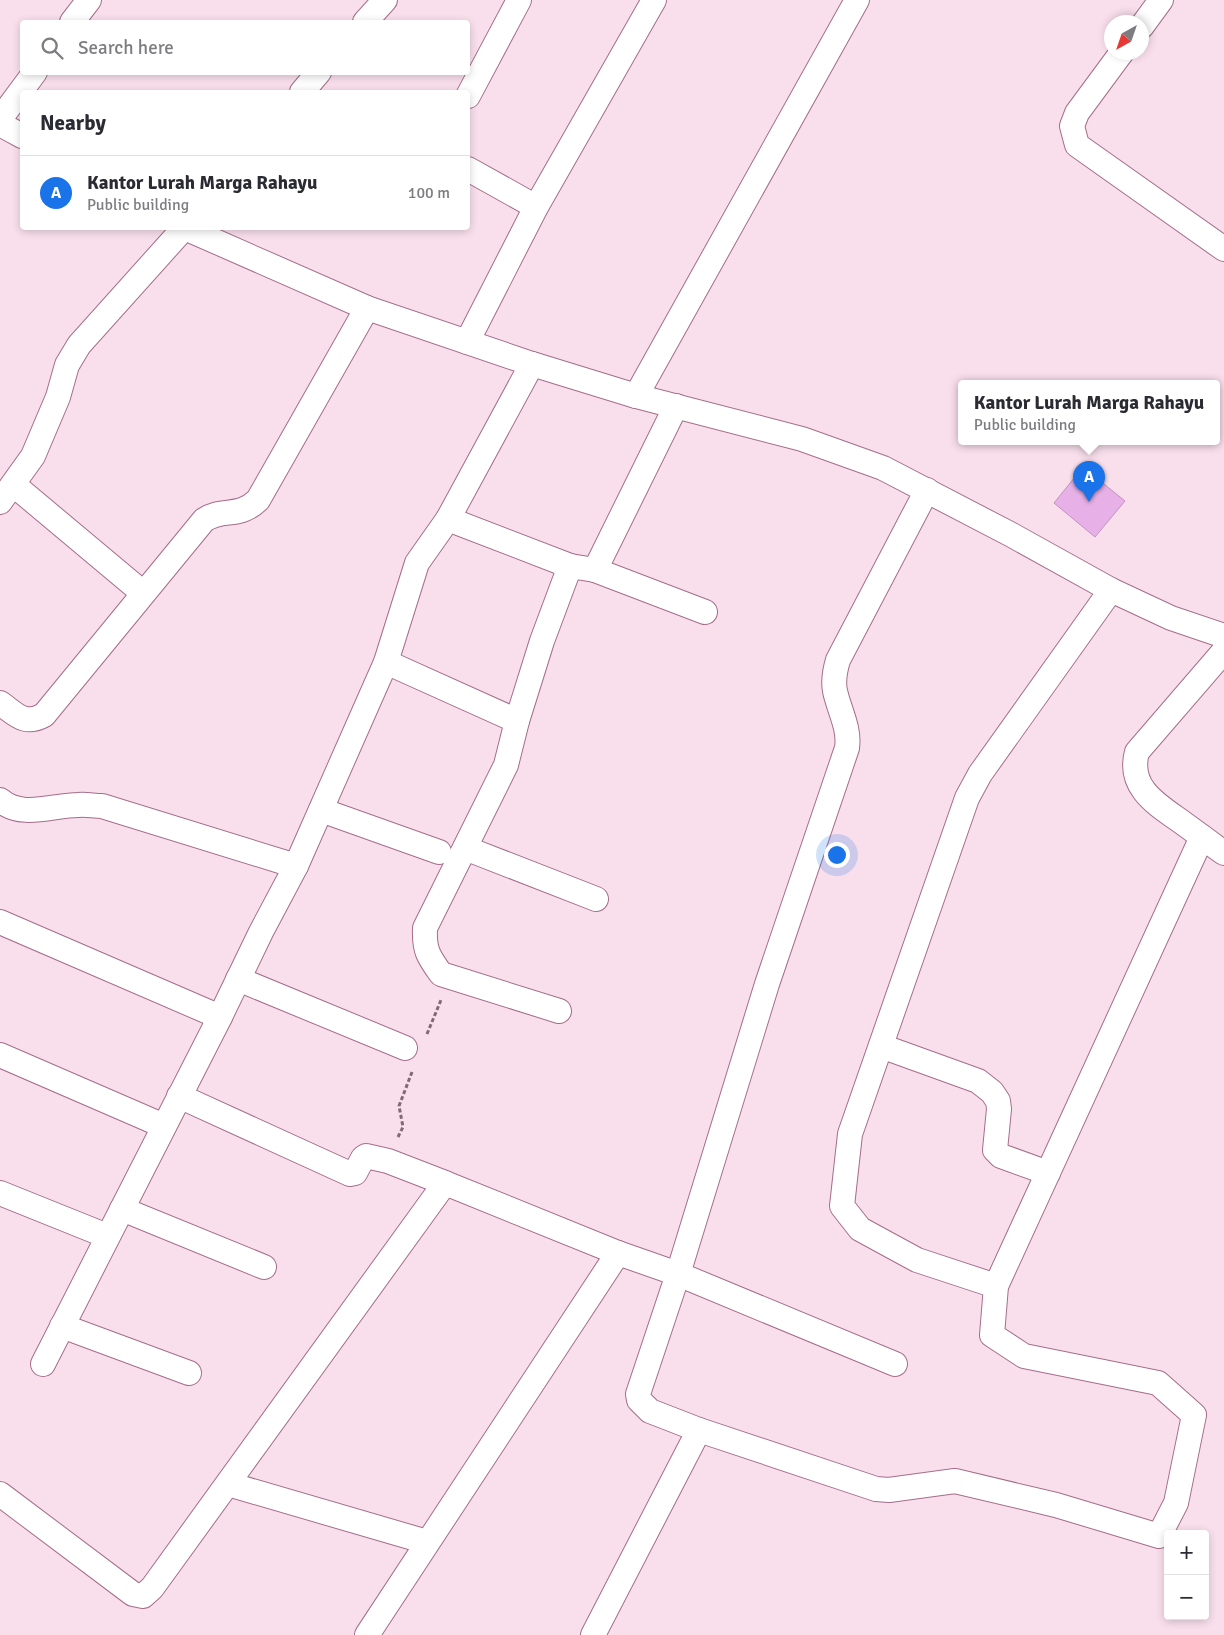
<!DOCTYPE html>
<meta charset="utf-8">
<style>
:root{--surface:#fff;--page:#f7f7f7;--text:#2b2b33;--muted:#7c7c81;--line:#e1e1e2;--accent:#1a73e8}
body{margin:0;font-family:Signika,sans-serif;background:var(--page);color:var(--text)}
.controls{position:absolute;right:15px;bottom:15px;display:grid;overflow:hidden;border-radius:5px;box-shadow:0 2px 8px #0003}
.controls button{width:45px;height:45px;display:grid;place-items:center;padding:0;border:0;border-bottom:1px solid var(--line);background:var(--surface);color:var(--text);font:25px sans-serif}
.compass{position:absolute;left:1104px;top:15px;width:45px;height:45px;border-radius:50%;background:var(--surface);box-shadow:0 2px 8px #0003;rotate:220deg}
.you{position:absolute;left:836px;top:854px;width:18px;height:18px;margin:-12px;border:4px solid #fff;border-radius:50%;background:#1a73e8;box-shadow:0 0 0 8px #1a73e833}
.badge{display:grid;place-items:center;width:32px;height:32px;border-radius:50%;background:var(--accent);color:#fff;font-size:16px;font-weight:700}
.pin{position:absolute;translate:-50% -41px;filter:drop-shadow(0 1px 2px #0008)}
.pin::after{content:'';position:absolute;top:26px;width:18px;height:15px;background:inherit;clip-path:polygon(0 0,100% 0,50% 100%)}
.popup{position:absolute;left:958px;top:380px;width:262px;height:65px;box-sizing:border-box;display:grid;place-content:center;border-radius:5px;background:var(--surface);filter:drop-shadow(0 1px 4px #0005);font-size:16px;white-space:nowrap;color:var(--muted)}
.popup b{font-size:19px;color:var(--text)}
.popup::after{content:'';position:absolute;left:50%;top:100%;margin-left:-10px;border:10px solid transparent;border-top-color:var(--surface)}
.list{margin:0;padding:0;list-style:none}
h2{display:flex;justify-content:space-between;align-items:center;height:65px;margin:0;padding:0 20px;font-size:21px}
h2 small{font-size:16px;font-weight:400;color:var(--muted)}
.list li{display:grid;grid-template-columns:32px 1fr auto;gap:15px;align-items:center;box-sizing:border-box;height:75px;padding:0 20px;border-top:1px solid var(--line)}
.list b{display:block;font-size:19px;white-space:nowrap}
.list p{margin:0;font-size:16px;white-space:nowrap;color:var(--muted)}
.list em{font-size:16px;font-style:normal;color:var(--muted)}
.icon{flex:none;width:28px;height:28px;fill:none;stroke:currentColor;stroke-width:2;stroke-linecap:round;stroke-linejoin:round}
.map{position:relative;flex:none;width:1224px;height:1635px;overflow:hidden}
.search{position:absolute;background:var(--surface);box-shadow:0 2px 8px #0003;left:20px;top:20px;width:450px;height:55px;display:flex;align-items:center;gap:12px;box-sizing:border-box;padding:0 18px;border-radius:5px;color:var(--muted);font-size:19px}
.panel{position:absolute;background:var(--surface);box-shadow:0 2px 8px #0003;left:20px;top:90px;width:450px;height:140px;border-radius:5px}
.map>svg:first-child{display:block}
</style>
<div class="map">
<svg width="1224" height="1635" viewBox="0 0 1224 1635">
<rect width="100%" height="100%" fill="#f9dfec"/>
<!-- building -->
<path fill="#e7b0e7" stroke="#c193c1" d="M1083 467 1125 501 1095 537 1054 503Z"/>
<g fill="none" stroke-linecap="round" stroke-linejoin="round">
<defs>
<g id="street">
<path d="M72 22 89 0"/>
<path d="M365 22 385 0"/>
<path d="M1142 26 1161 0"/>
<path d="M1122 52 1077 113 1072 126 1077 145 1224 249"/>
<path d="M302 92 319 72"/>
<path d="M468 96 519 0"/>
<path d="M0 119 35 72"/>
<path d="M0 124 22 136"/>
<path d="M468 169 536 207"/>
<path d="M185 228 367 308 532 364 636 396 802 439 883 468 1010 534 1111 590 1171 618 1224 636"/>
<path d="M467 342 536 207 654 0"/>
<path d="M636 396 857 0"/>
<path d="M14 485 143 593"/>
<path d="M0 502 33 456 58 397 67 365 79 345 184 228"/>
<path d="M448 519 570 566"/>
<path d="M595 570 705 612"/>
<path d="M1224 651 1137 752C1127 788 1158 805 1183 823 1197 833 1210 843 1224 853"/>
<path d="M386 662 517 721"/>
<path d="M0 703C16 714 24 726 44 715L204 520C224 507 238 519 258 500L367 308"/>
<path d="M0 800C21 819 53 805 78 805 86 804 94 806 102 806L296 866"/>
<path d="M321 810 439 852"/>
<path d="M465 848 596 899"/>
<path d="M0 922 220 1017"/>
<path d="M238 979 405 1048"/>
<path d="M559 1011 441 974C428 956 424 950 425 928L506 765 517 721 542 641 570 566 595 570 676 406"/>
<path d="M881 1046 978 1081 992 1092 998 1101 999 1109 995 1150 1001 1156 1048 1173"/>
<path d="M0 1055 164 1126"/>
<path d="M179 1096 350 1174 355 1173 363 1158 366 1156 388 1161 445 1183"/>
<path d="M0 1193 107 1236"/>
<path d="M122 1209 264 1267"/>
<path d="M996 1286 917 1260 860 1229 842 1206 850 1134 967 798 980 774 1111 590"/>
<path d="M62 1326 189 1373"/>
<path d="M43 1364 220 1017 261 932 296 866 386 662 417 563 448 519 532 364"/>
<path d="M895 1364 678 1274 767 984 847 748C850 728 839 710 835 691 833 681 835 670 838 660L927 490"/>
<path d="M228 1484 427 1542"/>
<path d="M0 1494 133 1594 143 1596 152 1588 445 1183 618 1253 678 1274 638 1394 639 1400 650 1411 699 1430 876 1489 889 1490 955 1481 1056 1505 1159 1536 1176 1503 1194 1415 1158 1383 1024 1356 992 1335 996 1286 1202 837"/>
<path d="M367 1635 618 1253"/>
<path d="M593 1635 699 1430"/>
</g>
</defs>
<!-- street casing -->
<use href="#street" stroke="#a56d8b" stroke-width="26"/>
<!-- path -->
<g stroke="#806975" stroke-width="3" stroke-dasharray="4 2.5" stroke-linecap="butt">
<path d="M427 1034 441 1000"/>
<path d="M398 1137 403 1127 399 1106 412 1072"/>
</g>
<!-- street -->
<use href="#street" stroke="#fff" stroke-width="24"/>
</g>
</svg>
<div class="controls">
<button>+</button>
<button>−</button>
</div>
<svg class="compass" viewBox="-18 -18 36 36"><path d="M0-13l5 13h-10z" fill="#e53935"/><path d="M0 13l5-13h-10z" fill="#7c7c81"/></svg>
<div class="you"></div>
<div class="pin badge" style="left:1089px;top:502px">A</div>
<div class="popup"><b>Kantor Lurah Marga Rahayu</b>Public building</div>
<div class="search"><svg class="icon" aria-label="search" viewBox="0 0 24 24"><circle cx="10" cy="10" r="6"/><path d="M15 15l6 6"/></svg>Search here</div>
<section class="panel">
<h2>Nearby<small></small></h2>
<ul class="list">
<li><span class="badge">A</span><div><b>Kantor Lurah Marga Rahayu</b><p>Public building</p></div><em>100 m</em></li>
</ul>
</section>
</div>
